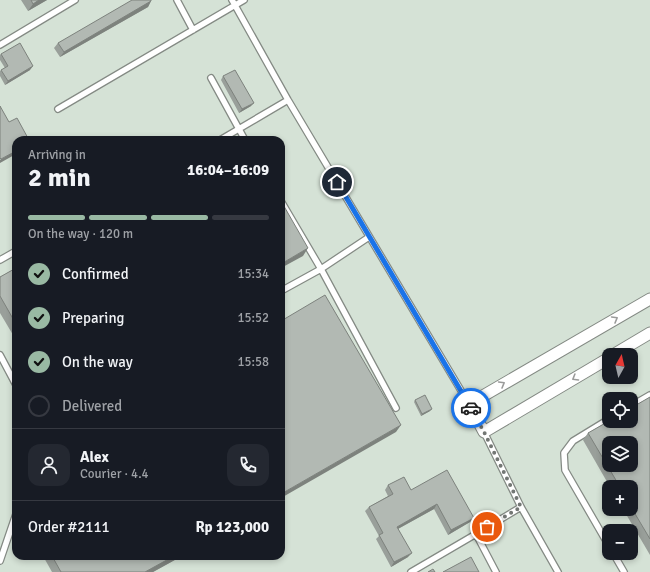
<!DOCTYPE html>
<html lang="en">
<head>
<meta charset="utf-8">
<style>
	:root { --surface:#171b24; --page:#242831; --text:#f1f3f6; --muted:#9ea1a6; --line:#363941; --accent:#99b9a3 }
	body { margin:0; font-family:Signika,sans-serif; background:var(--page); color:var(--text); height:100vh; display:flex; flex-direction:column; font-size:15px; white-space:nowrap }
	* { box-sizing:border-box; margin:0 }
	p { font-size:13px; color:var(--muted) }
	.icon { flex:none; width:22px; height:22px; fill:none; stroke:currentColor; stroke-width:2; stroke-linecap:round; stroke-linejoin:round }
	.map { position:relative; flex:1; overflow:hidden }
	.details { position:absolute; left:12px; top:136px; width:273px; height:424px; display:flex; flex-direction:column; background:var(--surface); border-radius:12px; box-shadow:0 2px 6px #0003 }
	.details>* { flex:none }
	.needle { width:26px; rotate:8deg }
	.tools { position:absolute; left:602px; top:348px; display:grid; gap:8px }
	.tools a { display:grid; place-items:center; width:36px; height:36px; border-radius:8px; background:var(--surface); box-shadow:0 2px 6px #0003; font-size:20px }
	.pin { position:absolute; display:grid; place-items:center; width:34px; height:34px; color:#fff; margin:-17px; border:2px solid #fff; border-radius:50%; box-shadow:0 1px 4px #0007 }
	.courier { position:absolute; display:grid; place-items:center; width:40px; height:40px; margin:-20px; border:3px solid #1a73e8; border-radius:50%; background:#fff; color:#222; box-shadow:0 1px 5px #0007 }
	.overview em { font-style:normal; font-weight:800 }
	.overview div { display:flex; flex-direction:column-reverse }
	.overview { display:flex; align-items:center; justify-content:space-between; height:68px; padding:0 16px }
	h1 { font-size:26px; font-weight:800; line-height:30px }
	.bar { display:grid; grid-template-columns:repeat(4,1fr); gap:6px 4px; align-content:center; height:48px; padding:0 16px }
	.bar i { height:5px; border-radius:3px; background:var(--line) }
	.bar .active { background:var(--accent) }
	.bar p { grid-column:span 4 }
	.line { display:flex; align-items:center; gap:10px; padding:0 16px; border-top:1px solid var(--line) }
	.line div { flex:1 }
	.round { display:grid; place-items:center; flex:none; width:42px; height:42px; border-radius:12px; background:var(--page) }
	ol { padding:0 16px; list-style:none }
	li { display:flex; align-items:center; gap:12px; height:44px }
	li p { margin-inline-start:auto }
	li .icon { padding:4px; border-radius:50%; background:var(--accent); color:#111; stroke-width:4 }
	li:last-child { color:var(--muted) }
	li i { width:22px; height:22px; border:2px solid var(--line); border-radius:50% }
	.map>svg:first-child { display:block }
</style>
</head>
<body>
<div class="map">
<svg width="650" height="572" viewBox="0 0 650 572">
	<rect width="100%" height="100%" fill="#e7efe8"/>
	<path fill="#d5e2d6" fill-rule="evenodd" d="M0,0h650v572h-650zM16,140h265v416h-265zM609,355h22v22h-22zM609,399h22v22h-22zM609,443h22v22h-22zM609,487h22v22h-22zM609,531h22v22h-22z"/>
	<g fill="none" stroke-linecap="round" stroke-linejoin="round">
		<defs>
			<path id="lane" d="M177,0l16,30
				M232,0l56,100 181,304
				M0,45l75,-45
				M211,78l34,62
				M58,109l186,-109
				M220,140l68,-40
				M281,201l40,68 75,139
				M0,260l16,-9
				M281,291l40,-22 48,-32
				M0,355l16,30
				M631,406l19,-11
				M609,419l-36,22 -9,12 1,17 44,76
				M484,432l37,75 37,65
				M476,534l20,38
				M613,553l11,19
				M0,561l16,-47
				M411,572l65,-38 45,-27"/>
			<path id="street" d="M613,355l37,-22
				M609,358l-125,74 -15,-28 181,-105"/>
		</defs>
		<use href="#lane" stroke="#848a84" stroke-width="8"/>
		<use href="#street" stroke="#848a84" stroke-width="13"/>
		<use href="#lane" stroke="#fff" stroke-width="5.5"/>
		<use href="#street" stroke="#fff" stroke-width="11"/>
	</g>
	<path fill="#999f9a" d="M21,0h26l-19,11z
		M151,1l-3,6 -88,50 -6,-9 4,-5z
		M1,54l29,16 -25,15 -5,-9v-5l5,-3 -5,-8v-5z
		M223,76l28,30 -12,7 -18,-33z
		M16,268v72l-16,-27v-36z
		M650,397v158l-27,-46h8v-22h-21l-27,-47 5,-7z
		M415,400l15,11 -9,5 -7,-14z
		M388,485l23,5 59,32 -22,13 -14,-26 -36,20 10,28 -17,10 -15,-28 3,-3 -14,-25 4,-4 19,-11 -3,-6z
		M43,556h139l-29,16h-101z"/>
	<path fill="#7d827d" d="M39,0h8l-19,11 5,-7z
		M151,1l-3,6 -88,50 4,-5z
		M33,66l-3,4 -25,15 3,-4z
		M254,103l-3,3 -12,7 3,-4z
		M16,151v3l-16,9v-3l1,-1z
		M308,248l-5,8 -22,12v-4z
		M432,409l-2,2 -9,5 1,-2z
		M401,425l-5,7 -115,66v-4z
		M437,504l-3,5 -40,22 3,-4z
		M474,518l-4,4 -22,13 3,-5z
		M412,553l-4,4 -17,10 3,-5z
		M174,556h8l-29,16h-8z"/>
	<path fill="#b2b9b3" stroke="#7d827d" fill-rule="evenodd" d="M31,0h8l-6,4z
		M132,0h19v1l-87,51 -6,-9z
		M20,43l13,23 -25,15 -7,-11 7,-4 -7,-12z
		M235,70l19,33 -12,6 -19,-33z
		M0,106l9,16 8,-4 12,22h-13v11l-15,8 -1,-1z
		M281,201l27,47 -27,16z
		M16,268v56l-16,-28v-19z
		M325,295l76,130 -120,69v-173z
		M425,395l7,14 -10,5 -7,-14z
		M650,397v142l-19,-32v-20h-11l-32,-54 21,-12h22v-13zM609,443h22v22h-22z
		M447,470l27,48 -23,12 -14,-26 -40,23 15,26 -18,9 -15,-27 4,-2 -14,-26 24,-13 -5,-9 16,-8 7,13z
		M52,556h122l-29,16h-84z
		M471,557l8,15h-36z
		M433,569l2,3h-7z"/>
	<defs><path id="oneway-chevron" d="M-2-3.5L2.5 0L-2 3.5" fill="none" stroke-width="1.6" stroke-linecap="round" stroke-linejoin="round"/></defs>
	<g stroke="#9a9b9a">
		<use href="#oneway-chevron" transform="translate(615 319) rotate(-30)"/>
		<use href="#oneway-chevron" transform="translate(575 378) rotate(149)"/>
		<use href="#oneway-chevron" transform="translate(502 384) rotate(-30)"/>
	</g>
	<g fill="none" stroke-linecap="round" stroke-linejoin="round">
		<path stroke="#737774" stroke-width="4" stroke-dasharray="0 7.2" d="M471,408l13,24 37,75 -34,20"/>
		<path stroke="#1a73e8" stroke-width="5" d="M337,182l134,226"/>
	</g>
</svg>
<div class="tools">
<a><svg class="needle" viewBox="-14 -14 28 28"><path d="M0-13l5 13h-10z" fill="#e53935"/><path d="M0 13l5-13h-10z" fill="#9ea1a6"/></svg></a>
<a><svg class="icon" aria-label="locate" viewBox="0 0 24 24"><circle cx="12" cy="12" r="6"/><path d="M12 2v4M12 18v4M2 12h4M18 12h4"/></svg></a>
<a><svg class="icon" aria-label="layers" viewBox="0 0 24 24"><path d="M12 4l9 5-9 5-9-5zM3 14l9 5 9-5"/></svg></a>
<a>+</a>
<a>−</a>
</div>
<div class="pin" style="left:487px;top:527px;background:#ea580c"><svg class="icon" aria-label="bag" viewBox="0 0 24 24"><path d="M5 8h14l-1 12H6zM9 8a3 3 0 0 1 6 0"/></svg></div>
<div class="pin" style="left:337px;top:182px;background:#1f2937"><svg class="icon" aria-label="home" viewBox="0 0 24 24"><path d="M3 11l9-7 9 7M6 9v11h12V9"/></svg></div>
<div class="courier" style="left:471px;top:408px"><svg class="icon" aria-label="car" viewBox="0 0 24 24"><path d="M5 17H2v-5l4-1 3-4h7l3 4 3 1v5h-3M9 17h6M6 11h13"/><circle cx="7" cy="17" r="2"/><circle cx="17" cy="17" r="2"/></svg></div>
<section class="details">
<div class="overview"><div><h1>2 min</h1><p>Arriving in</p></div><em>16:04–16:09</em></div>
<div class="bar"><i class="active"></i><i class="active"></i><i class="active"></i><i></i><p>On the way · 120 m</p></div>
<ol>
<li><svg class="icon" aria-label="check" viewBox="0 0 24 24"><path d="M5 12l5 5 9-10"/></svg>Confirmed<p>15:34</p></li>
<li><svg class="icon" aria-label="check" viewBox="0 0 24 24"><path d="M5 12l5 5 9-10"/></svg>Preparing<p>15:52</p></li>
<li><svg class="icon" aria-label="check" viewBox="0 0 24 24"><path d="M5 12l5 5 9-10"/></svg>On the way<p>15:58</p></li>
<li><i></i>Delivered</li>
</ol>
<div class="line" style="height:72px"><a class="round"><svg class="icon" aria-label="person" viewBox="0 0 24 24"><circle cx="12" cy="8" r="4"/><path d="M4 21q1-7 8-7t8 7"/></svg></a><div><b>Alex</b><p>Courier · 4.4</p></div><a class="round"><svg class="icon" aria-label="phone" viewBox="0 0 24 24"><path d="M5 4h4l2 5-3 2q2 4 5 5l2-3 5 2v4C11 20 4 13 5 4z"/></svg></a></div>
<div class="line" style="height:52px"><div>Order #2111</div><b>Rp 123,000</b></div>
</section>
</div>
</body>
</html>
